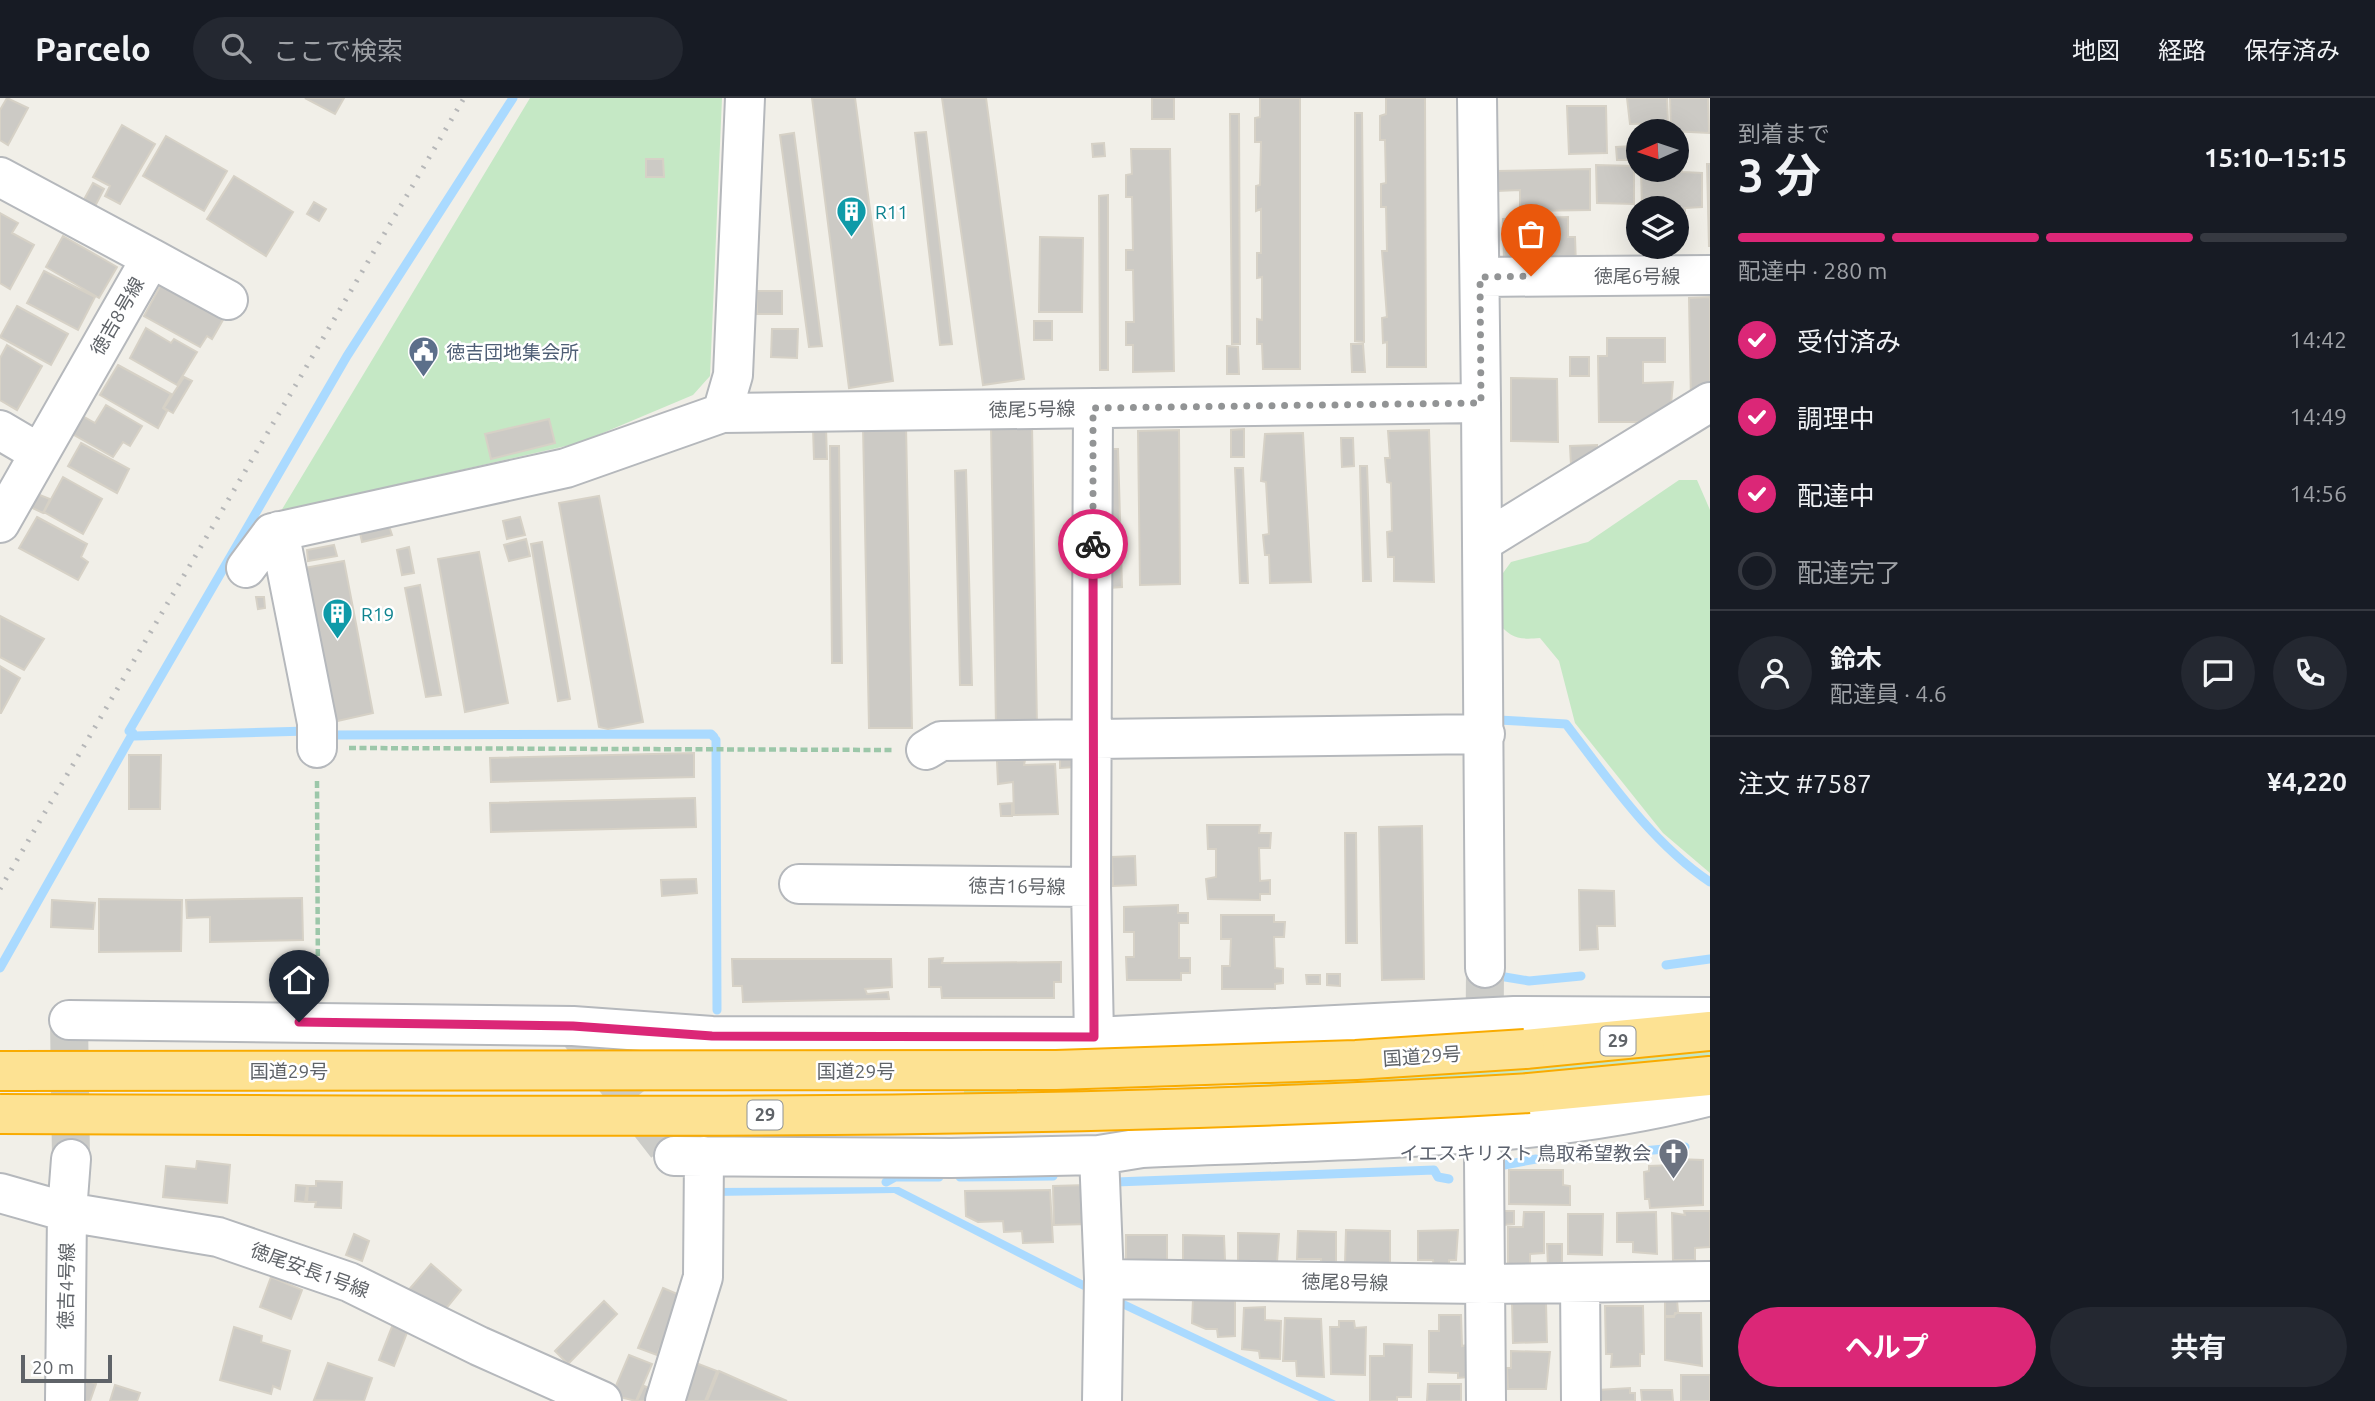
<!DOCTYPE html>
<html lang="ja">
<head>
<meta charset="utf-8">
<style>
	:root { --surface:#171b24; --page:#242831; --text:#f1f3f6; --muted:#9ea1a6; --line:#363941; --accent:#db2777 }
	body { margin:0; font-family:Ubuntu,"Noto Sans JP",sans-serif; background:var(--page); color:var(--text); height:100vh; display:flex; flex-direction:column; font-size:26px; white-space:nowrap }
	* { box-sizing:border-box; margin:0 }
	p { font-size:23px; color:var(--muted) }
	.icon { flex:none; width:38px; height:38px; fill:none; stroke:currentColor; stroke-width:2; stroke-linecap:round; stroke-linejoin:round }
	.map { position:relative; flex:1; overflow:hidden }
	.details { display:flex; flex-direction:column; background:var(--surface); width:665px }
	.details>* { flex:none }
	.needle { width:46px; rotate:267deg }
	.buttons { position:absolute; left:1626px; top:21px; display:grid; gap:14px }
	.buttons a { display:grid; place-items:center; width:63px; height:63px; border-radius:50%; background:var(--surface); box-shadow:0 7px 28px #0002; font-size:35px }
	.scale { position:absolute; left:21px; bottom:18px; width:91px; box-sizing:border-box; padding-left:7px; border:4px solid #5f6368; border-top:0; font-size:19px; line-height:24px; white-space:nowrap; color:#5f6368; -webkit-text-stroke:5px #fff; paint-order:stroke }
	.pin { position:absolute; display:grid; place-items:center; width:60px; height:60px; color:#fff; margin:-72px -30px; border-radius:50% 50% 50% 0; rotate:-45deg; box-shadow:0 0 7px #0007 }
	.pin .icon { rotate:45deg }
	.courier { position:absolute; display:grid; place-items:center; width:70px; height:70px; margin:-35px; border:5px solid #db2777; border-radius:50%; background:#fff; color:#222; box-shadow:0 2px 9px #0007 }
	.summary em { font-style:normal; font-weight:700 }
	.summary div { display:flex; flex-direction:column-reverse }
	.summary { display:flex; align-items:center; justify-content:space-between; height:119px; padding:0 28px }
	h1 { font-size:46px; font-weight:700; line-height:52px }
	.bar { display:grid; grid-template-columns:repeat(4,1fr); gap:10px 7px; align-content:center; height:84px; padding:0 28px }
	.bar i { height:9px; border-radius:5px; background:var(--line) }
	.bar .selected { background:var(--accent) }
	.bar p { grid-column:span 4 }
	.line { display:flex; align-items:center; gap:18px; padding:0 28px; border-top:2px solid var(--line) }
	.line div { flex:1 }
	.round { display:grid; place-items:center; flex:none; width:74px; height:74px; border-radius:37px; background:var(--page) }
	ol { padding:0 28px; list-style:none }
	li { display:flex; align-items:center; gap:21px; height:77px }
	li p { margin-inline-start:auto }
	li .icon { padding:7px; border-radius:50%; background:var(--accent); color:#fff; stroke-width:4 }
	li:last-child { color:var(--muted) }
	li i { width:38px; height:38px; border:4px solid var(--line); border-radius:50% }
	.cta { display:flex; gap:14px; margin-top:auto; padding:14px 28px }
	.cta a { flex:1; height:80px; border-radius:42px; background:var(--accent); color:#fff; font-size:28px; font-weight:700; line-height:80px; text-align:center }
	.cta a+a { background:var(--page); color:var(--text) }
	header { display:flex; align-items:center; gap:42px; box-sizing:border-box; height:98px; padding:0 35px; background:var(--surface); border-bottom:2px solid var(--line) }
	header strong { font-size:33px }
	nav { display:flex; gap:38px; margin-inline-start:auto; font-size:24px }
	.search { width:490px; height:63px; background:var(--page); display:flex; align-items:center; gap:18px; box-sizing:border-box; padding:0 24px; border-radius:38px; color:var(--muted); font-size:26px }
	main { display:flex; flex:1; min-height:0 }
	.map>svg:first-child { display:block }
</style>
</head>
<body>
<header>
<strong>Parcelo</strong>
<div class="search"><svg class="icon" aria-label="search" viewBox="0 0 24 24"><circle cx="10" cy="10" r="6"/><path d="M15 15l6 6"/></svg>ここで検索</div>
<nav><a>地図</a><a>経路</a><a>保存済み</a></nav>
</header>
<main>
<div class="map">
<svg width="1710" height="1303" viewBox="0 0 1710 1303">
	<rect width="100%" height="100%" fill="#f1efe8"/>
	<path fill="#c5e8c5" d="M530,0h192l-12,278 -17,19 -114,48 -298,68z
		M1679,382h18l13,30v363l-47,-40 -88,-110 -16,-62 -19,-23c-22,2 -29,0 -44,-17l7,-48 8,-11 77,-20z
		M1710,949v10l-28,3 -323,27 -395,10v-7c249,4 499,-16 746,-43z"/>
	<path fill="#aadaff" d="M899,1089l183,93 254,121h-17l-242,-114 -183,-94 -182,3 -1,-8z"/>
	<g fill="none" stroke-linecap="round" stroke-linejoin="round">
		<path stroke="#aadaff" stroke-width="9" d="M1499,622l67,4c42,55 86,119 144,158
			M329,637l382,-1 3,3
			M135,638l173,-5
			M716,642l1,270
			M1666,867l44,-6
			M0,870l133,-235 -4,-2 218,-375 166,-258
			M1499,871v7l30,5 52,-5
			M1643,1053l42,-4
			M1572,1060l42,-3
			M1499,1068l37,-7
			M960,1079l93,-1
			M886,1084l9,-5h44
			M1116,1084l318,-12 4,7 11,2"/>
	</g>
	<path fill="#cccac5" stroke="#d6d1c6" stroke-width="2" d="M7,0l21,10 -20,37 -8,-5v-30z
		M305,0h39l-9,16z
		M812,0h43l38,283 -44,7z
		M942,0h44l38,281 -41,6z
		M1152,0h22v21h-22z
		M1260,0h40v271h-37l-1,-25h-5v-25l5,1v-43l-5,1v-25h4v-44l-5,2v-25l4,-1 1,-43h-6v-24l5,-1z
		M1386,0h39l1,269h-39v-25l-4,1 -1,-25 5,-1 -5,-66h5l-1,-44h-5v-23l5,-1 -1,-43h-5v-24l6,-2z
		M1627,0h40l1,25 -38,1z
		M1670,0h38l1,35 -38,-2z
		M1567,8h39l1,47 -38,1z
		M1355,15h7l2,229 -9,-1z
		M1230,16h9l1,230h-8z
		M122,27l33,19 -35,60 -15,-8 5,-10 -17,-9z
		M926,34l26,212 -12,1 -25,-212z
		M794,35l28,213 -13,1 -29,-212z
		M166,38l61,35 -23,40 -61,-35z
		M1104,45l1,13 -12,1 -1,-13z
		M1633,48v14h-16l-1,-13z
		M1131,51h39l4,222 -41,1v-27h-7v-23h8l-1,-52h-7v-20h7l-1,-53h-6v-22l6,-1z
		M646,61h17l1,18h-18z
		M1707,66h3l-1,83z
		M1596,67l38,1v38l-37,-1z
		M1676,67h5l1,7 20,1v34l-17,1v12h-9v-12h-34l-1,-38h35z
		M1590,71v41l-70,1v-21l-23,1v-20z
		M234,78l59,36 -27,44 -59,-37z
		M93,85l11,6 -12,23 -11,-7z
		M1108,97v175h-8l-1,-174z
		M314,104l12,7 -7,12 -12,-7z
		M0,115l18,10 -6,10 22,12 -24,44 -10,-6z
		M1568,119v20h7l1,28 -72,-5 -1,-41z
		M63,138l54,31 -18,31 -53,-31z
		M1040,139l43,1 -1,74h-43z
		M44,173l51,26 -17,33 -51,-27z
		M164,181l63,34 -15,26 -5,-3 -7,11 -56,-31z
		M757,193h25v23h-25z
		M1710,199v93l-19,11 -2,-103z
		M17,208l51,28 -17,31 -51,-28z
		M1034,223h18v19h-18z
		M146,230l25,15 3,-4 23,13 -20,33 -47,-27z
		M772,231h26l-1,29 -26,-1z
		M1607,240h58v24h-22v21l30,-1 -3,34 -17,6h-54l-1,-66h9z
		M1351,246h12l2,28h-13z
		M7,247l35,21 -25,44 -17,-10v-42z
		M1227,248l11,1 1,27h-12z
		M1570,259h19v19h-19z
		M118,267l53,29 -8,14 4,3 -9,17 -58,-33z
		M184,279l8,4 -19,32 -9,-5z
		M1511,280l46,1 1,63 -47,-1z
		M106,307l36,21 -12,20 -7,-4 -10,15 -44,-25 10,-18 16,9z
		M549,321l6,24 -64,16 -6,-25z
		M1032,327l5,302h-41l-5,-301z
		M863,328h43l6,302h-43z
		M813,330h13l1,31h-13z
		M1244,331v28h-13v-27z
		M1179,332l1,154 -40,1 -2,-154z
		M1429,332l5,152 -40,-1v-24h-6l-1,-25 5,-1 -1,-48 -4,-1 -2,-24h5l-2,-27z
		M1303,335l8,149 -41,1 -1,-28h-4l-2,-20 6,-1 -3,-52 -5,-1 4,-47z
		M1341,340h12l1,28 -12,1z
		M81,345l48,26 -12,24 -49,-27z
		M1597,347v19l-26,1 -1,-19z
		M830,348h9l3,217h-10z
		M1105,351h13l4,138 -13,1z
		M1360,368h7l4,115h-8z
		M1235,370h8l5,115h-8z
		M966,372l6,215h-12l-5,-214z
		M63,379l39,22 -19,35 -39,-22z
		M32,394l18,7 -7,14 -17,-8z
		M599,398l44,226 -35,7 -9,-2 -40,-224z
		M37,419l50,27 -6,13 7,5 -10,18 -59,-32z
		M520,419l5,18 -18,4 -4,-18z
		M389,428l3,9 -30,7 -2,-9z
		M526,441l4,17 -21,5 -5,-16z
		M542,444l28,157 -12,2 -27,-157z
		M334,447l3,11 -29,5 -1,-11z
		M409,449l5,26 -12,2 -5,-25z
		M479,454l29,151 -43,9 -27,-153z
		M344,463l29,152 -40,9 -29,-154z
		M420,487l21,110 -15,2 -21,-109z
		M256,499h8l1,11 -7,1z
		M0,518l44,23 -20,31 -24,-13z
		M0,568l20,12 -19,35h-1z
		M694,655v24l-203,5 -1,-24z
		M129,657h32l-1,54h-31z
		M1075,658v11l-15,1v-11z
		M1025,662l-1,5 31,-1 3,50 -44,1 -1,-33 -15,2 -1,-23z
		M695,700l1,29 -205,5 -1,-29z
		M1012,705v13h-11l-1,-12z
		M1207,727h53l-1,8h12l-1,15h-11l1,33 10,-1v14h-10v6l-52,-1 -2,-20 10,-2v-28h-8z
		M1422,728l2,153 -42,1 -3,-153z
		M1345,735h11l1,110h-11z
		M1135,758l1,29 -23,1 -1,-29z
		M696,781l1,14 -35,3 -1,-16z
		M1579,792l35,1 1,35h-18l1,23 -18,1z
		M302,800l1,42 -93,2v-25l-23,1 -1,-18z
		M99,801l83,1 -1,51 -82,1z
		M52,802l43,3 -2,26 -42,-2z
		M1178,807v8h10v10h-9v35h11v15h-9v7h-54l-1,-23h8v-25h-10v-25z
		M1221,817h53v7h11l-1,15h-10l1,31 8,1v14l-8,1v5h-53v-23h8l1,-27h-10z
		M943,860l-1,5 119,-1v20h-7v16h-112l-1,-11h-12v-28z
		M732,861h159l1,28 -27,2 2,5 21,-2 1,7 -146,3 -1,-16h-9z
		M1327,876h13v12l-13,-1z
		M1306,877h14v9h-13z
		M1676,1061l27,1v45l-53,3 -1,-9h-4l-1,-27 5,-1v-5l26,-1z
		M197,1063l33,4 -3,38 -64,-6 3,-31 30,3z
		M1509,1072h54v15l7,1v19l-61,-1z
		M316,1083l26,1 -1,26 -26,-1 1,-5h-9l1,-16h8z
		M296,1087l11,1 -2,16 -10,-1z
		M1087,1087l1,39 -34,1 -1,-39z
		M1050,1092l3,52 -30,1 -1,-12 -18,1 -1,-11 -25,1 -12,-6 -1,-25z
		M1503,1113h11v13l-11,1z
		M1684,1113h26v36l-15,1v12h-22l-1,-47 13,2z
		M1524,1114h20v41l-14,1v11h-22v-38h15z
		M1656,1114l1,42 -24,-2v-10h-16v-29z
		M1568,1116h35l-1,41 -34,-1z
		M1346,1132l44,1v40l-45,-7z
		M1458,1132l-2,30h-7v7h-15l-1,-7h-15v-29z
		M1298,1133l38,1v31h-15v-4h-24z
		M1238,1135l41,1 -2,28 -39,-1z
		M354,1136l15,7 -7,20 -16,-6z
		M1126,1137h41v28h-41z
		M1183,1137l41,1 1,24h-42z
		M1547,1146h15v23h-14z
		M431,1166l30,26 -17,21 -13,-11 -6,7 -18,-15z
		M271,1179l31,13 -11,29 -31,-12z
		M663,1190l19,8 -25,59 -19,-7z
		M1193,1201l42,1v36l-17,1 -1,-8h-11l-14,-6z
		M1665,1202h12l1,12 -5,4h-8z
		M604,1203l13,13 -49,50 -13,-13z
		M1512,1205h34l1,39 -34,1z
		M1605,1208h38l1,48h-4v12l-29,1 1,-13h-6z
		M1265,1209v13l16,1 -1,38 -20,-1 -1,-7 -17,-2 2,-41z
		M1675,1215h26l1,53 -37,-6v-43h9z
		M1439,1217h22l1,31 5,-1 1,32 -10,1v-5l-29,-1v-41h10z
		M1285,1220l36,1 3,58 -27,-1 -1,-15h-13z
		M395,1221l15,6 -16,41 -15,-6z
		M1339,1223h15l1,7 11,-1 -1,48 -34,-1 -1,-47h9z
		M234,1229l28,9 -1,6 29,9 -10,38 -7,-3 -2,8 -51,-14z
		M1384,1246l28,1 -1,52h-14v4h-27v-45h14z
		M1511,1253l39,1 -4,37h-38l-1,-21h4z
		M629,1257l23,9 -16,37 -24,-6z
		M688,1262l29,11 -12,30h-31z
		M328,1265l44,15 -8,23 -50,-1z
		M719,1273l68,30h-80z
		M1681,1277h29v26h-29z
		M87,1282l9,4 -6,17h-9z
		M1428,1286h33v17h-34z
		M115,1287l25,8 -3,8h-27z
		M644,1288l17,7 -3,8h-21z
		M1630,1290v5h5v8h-37v-11z
		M1641,1292h31l1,11h-31z"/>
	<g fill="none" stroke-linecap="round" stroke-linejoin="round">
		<path stroke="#ccccc8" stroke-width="38" stroke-dasharray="38 19" stroke-linecap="butt" d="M69,922l2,139
			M573,928l101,130
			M1484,1029l1,-159"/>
		<defs>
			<path id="minor" d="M745,0l-12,277 -11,38 759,-10 -4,-305
				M0,79l151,81 -151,265
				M151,160l77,42
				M1481,179l229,-2
				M1481,305l4,565
				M0,332l39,23
				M279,433l38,192v25
				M1484,443l226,-139
				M246,470l26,-35 294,-65 156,-55
				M926,652l15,-9 544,-7
				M799,786l292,3 2,-479
				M1091,789l3,150
				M69,922l504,6 139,10 382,1 420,-21 196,1
				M1099,1057l5,124 380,5 226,-3
				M674,1058l277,2 148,-3 43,-7c185,-9 389,-5 568,-52
				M1484,1063l2,240
				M0,1095l67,19 151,25 131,45 130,64 123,55
				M1580,1185l1,118
				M65,1303l2,-189 4,-53
				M665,1303l38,-124 1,-121
				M1102,1303l2,-122"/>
			<path id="highway" d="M1525,951l185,-18
				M1529,995l181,-17"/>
		</defs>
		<use href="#minor" stroke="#b5b8bc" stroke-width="42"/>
		<use href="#highway" stroke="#f9ab00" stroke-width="42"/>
		<path stroke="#9cc7a9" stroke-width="4.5" stroke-dasharray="7 3.5" stroke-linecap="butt" d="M349,650l545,2
			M317,683l1,208"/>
		<use href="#minor" stroke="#fff" stroke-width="38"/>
		<use href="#highway" stroke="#fde293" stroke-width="38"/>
		<path stroke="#b6b7b8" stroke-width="5" stroke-dasharray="2 9" stroke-linecap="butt" d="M0,791l464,-791"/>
		<defs>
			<path id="highway-bridge" d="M0,973l1056,-1 300,-10 169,-11
				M0,1016c510,1 1020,10 1529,-21"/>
		</defs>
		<use href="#highway-bridge" stroke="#f9ab00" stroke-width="42" stroke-linecap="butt"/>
		<use href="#highway-bridge" stroke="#fde293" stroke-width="38"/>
	</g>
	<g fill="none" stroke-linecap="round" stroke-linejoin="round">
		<path stroke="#929495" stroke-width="7" stroke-dasharray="0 12.6" d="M1093,446v-136l388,-5 -1,-126 51,-1"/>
		<path stroke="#db2777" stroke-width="9" d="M299,924l274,4 139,10 382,1 -1,-493"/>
	</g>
	<defs>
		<symbol id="building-pin" viewBox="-11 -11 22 30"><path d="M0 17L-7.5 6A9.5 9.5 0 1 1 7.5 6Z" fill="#0f9aa8" stroke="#fff"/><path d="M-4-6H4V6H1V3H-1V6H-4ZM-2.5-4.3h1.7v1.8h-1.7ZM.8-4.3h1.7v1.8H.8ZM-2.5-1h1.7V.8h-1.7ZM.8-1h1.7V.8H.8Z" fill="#fff"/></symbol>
		<symbol id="civic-pin" viewBox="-11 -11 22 30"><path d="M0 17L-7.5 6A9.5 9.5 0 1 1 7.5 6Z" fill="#5c6f8a" stroke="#fff"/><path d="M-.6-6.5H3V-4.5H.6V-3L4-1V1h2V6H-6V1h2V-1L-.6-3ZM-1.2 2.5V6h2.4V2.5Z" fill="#fff"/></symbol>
		<symbol id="church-pin" viewBox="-11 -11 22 30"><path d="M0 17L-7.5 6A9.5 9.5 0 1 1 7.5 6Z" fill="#6b7280" stroke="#fff"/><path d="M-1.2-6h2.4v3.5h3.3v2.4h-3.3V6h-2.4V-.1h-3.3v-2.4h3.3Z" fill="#fff"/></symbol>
	</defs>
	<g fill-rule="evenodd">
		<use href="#building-pin" x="834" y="96" width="35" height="47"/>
		<use href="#civic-pin" x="406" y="236" width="35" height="47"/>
		<use href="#building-pin" x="320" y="498" width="35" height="47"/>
		<use href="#church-pin" x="1656" y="1038" width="35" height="47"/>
	</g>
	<g text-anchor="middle" stroke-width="5" stroke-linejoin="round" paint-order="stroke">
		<g fill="#fff" stroke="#8f9295" stroke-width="2">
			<rect x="1600.5" y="928.5" width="35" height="29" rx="5"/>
			<rect x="747.5" y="1002.5" width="35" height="29" rx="5"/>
		</g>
		<g font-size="18" font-weight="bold" fill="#5f6368">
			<text x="1618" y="949">29</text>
			<text x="765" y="1023">29</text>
		</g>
		<g font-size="19" fill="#0d838f" stroke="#fff" text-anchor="start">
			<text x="875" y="121">R11</text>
			<text x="361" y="523">R19</text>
		</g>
		<g font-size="19" fill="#5f6368" stroke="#fff">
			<text x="1637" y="185">徳尾6号線</text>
			<text transform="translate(117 218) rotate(-60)" y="7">徳吉8号線</text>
			<text transform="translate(1032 311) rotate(-1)" y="7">徳尾5号線</text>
			<text transform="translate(1017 788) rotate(1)" y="7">徳吉16号線</text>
			<text transform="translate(1422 958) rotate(-4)" y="7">国道29号</text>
			<text x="289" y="980">国道29号</text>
			<text x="856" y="980">国道29号</text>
			<text transform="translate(310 1172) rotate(20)" y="7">徳尾安長1号線</text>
			<text transform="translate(1345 1184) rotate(1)" y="7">徳尾8号線</text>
			<text transform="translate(66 1188) rotate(-89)" y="7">徳吉4号線</text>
		</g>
		<g font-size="19" fill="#4e5e75" stroke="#fff" text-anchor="start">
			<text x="446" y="261">徳吉団地集会所</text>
		</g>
		<g font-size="19" fill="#5b616d" stroke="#fff" text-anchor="end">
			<text x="1651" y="1062">イエスキリスト 鳥取希望教会</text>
		</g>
	</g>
</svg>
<div class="buttons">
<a><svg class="needle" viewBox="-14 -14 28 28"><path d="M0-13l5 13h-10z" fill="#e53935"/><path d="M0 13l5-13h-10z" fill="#9ea1a6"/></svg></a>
<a><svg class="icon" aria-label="layers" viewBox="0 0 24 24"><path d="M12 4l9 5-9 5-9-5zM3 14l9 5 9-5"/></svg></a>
</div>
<div class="scale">20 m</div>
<div class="pin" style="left:1531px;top:178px;background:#ea580c"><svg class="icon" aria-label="bag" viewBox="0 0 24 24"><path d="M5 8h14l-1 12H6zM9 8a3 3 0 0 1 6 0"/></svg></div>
<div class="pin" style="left:299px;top:924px;background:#1f2937"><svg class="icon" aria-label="home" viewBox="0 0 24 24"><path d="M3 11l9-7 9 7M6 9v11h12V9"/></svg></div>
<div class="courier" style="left:1093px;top:446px"><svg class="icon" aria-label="bike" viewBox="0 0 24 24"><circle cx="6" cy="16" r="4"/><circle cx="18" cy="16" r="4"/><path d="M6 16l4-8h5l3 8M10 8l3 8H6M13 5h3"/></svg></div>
</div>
<section class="details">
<div class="summary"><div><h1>3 分</h1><p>到着まで</p></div><em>15:10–15:15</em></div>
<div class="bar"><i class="selected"></i><i class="selected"></i><i class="selected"></i><i></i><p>配達中 · 280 m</p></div>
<ol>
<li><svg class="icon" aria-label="check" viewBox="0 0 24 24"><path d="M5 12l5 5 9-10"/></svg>受付済み<p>14:42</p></li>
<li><svg class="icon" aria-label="check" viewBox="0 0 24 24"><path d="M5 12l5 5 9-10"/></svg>調理中<p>14:49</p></li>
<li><svg class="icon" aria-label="check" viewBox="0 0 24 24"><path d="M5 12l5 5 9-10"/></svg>配達中<p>14:56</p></li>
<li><i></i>配達完了</li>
</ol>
<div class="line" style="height:126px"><a class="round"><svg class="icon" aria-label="person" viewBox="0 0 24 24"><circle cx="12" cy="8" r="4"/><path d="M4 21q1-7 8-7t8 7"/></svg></a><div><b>鈴木</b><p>配達員 · 4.6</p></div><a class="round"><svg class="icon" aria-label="chat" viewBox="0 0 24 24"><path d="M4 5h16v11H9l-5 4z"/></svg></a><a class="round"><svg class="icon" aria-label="phone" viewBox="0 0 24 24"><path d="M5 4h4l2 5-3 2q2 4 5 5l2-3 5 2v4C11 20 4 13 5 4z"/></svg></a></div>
<div class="line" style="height:91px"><div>注文 #7587</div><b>¥4,220</b></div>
<div class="cta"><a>ヘルプ</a><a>共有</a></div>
</section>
</main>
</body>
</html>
